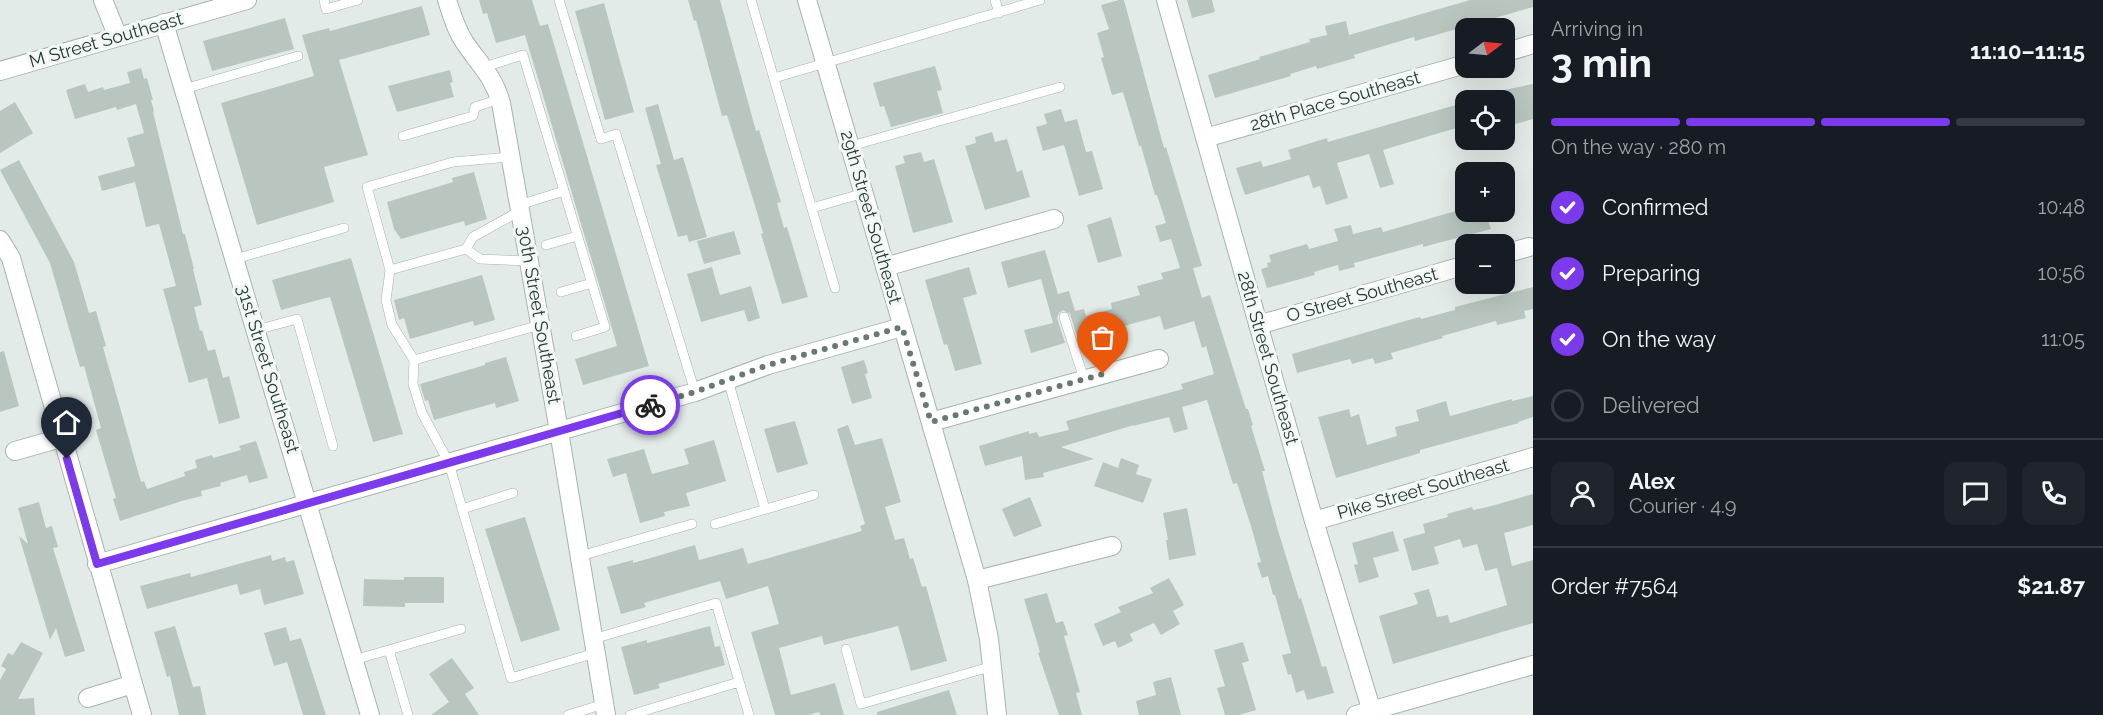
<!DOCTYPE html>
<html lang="en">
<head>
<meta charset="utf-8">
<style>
	:root { --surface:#171b24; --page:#20242c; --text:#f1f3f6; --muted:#9ea1a6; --line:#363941; --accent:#7c3aed }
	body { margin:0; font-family:Raleway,sans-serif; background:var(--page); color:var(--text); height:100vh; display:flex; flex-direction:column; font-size:22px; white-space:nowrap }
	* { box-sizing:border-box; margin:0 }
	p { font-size:20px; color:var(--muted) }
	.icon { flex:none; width:33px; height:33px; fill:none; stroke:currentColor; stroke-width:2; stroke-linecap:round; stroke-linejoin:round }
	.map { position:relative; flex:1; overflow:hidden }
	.details { display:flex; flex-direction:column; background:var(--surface); width:570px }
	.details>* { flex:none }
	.needle { width:39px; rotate:74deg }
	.controls { position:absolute; left:1455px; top:18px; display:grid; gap:12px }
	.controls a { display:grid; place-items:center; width:60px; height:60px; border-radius:12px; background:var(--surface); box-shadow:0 6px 24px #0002; font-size:30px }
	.pin { position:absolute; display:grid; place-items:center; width:51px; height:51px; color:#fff; margin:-62px -26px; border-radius:50% 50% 50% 0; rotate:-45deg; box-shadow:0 0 6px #0007 }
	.pin .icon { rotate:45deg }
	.courier { position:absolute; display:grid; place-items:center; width:60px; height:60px; margin:-30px; border:4px solid #7c3aed; border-radius:50%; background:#fff; color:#222; box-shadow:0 2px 8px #0007 }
	.head em { font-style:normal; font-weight:700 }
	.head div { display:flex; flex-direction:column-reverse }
	.head { display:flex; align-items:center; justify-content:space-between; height:102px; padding:0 18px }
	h1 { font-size:39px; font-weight:700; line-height:45px }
	.bar { display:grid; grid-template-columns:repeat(4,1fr); gap:9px 6px; align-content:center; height:72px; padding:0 18px }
	.bar i { height:8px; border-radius:4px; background:var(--line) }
	.bar .selected { background:var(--accent) }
	.bar p { grid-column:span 4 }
	.line { display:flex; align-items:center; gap:15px; padding:0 18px; border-top:2px solid var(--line) }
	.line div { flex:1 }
	.round { display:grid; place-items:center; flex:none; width:63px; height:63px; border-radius:12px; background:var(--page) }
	ol { padding:0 18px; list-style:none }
	li { display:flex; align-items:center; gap:18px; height:66px }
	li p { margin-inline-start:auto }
	li .icon { padding:6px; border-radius:50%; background:var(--accent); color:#fff; stroke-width:4 }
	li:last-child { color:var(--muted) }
	li i { width:33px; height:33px; border:3px solid var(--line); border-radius:50% }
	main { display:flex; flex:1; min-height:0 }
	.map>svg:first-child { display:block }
</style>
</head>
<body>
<main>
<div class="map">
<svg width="1533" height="715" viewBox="0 0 1533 715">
	<rect width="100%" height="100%" fill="#e3ebe8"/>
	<path fill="#b9c6c0" d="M479,0h53l8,26 8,-2 101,342 -66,19 -8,-26 42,-13 -6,-21 -86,-290 -29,8 -9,-30 -4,1z
		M688,0h32l36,131 3,-1 22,72 -4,1 7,25 3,-1 21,70 -26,7 -21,-70 2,-1 -7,-24 -29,-94 -5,1 -26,-96 -2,1z
		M1119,0h5l40,148 2,-1 36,119 -9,2 9,30 8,-3 36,114h2l5,16 -2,1 14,45h-3l15,56 22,72 2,-1 21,69 4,-1 8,27 -27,7 -3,-10 -8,3 -5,-19 -3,1 -6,-20 9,-2 -16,-58h-2l-5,-19 -6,2 -5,-15 4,-1 -10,-36 -14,-43 -4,1 -26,-84 -25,7 6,22 -14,4 -5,-16 -36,9 1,-1 -73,22 33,12 -51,14 1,4 -19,3 -3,-24 -37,10 -6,-20 50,-15v3l8,-2 2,5 30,-7 -3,-9 117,-32 -2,-5 33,-10 -8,-28 -4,2 -8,-27 -30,9 -4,-14 -82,23 -8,-25 -7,-4 -4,3 -2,5 8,25 -34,10 -7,-23 29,-7 -12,-44 -33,9 -7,-26 44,-12 13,44 11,-3 6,20 9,-2 2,7 26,-7 -1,-6 29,-8 -3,-9 26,-7 -2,-6 19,-5 -9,-29 -11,3 -5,-16 11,-3 -9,-28h-2l-14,-49h-2l-16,-54 -11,3 -11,-37 3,-1 -7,-24 12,-4 -8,-24z
		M1187,0h25l3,12 -23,6z
		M1470,0h63v7l-118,34 -1,-4 -60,18 1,3 -38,11 -1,-3 -26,8 1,2 -76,22 -7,-23 52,-16 -1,-2 51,-15 -1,-3 18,-4 -2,-9 21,-5 3,14z
		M604,3l30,109 -29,8 -30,-109z
		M422,6l8,29 -91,25 29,95 -44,12 10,35 -77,23 -36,-122 93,-27 -12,-41 27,-7 1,3z
		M285,18l9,31 -82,22 -9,-30z
		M935,66l7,24 -5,1 6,22 -52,14 -7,-21 -4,1 -7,-24z
		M141,68l3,11 3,-1 6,22h-2l3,11 -1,1 30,122h2l9,35h-1l9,36 -8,2 6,24 2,-1 6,21 7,-2 8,29 6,-2 11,42 -21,6 -12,-46 -18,5 -26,-94 13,-3 -17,-62 -13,3 -11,-45 -33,9 -4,-15 37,-10 -8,-28 17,-5 -8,-29 -19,6 -1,-3 -41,12 -9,-29 19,-6 3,8 15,-5 1,3 26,-7 -3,-11z
		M450,70l3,12 -3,1 4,14 -57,15 -9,-26z
		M1533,84v35l-29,8v-37z
		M15,102l18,31 -33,20v-42z
		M1466,102v23l-83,25 11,34 -14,4 -11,-34 -32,9 11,35 -22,7 -6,-19 -7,2 -4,-13 -64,20 -9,-27 25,-7 2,6 28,-8 -3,-9 39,-12 1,4z
		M658,104l16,56 9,-3 24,80 -18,5 -2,-7 -9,2 -22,-72 5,-1 -16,-56z
		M1061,109l4,13 12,-3 9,33 6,-1 11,38 -24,7 -15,-51 -21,6 -7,-24 11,-3 -3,-10z
		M992,132l3,10 12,-3 10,33 5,-2 8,27 -45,13 -20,-64 11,-3 -1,-6z
		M921,152l3,10 10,-3 19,63 -40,11 -18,-67 10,-3 -2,-7z
		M19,160l55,102 15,51 7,-2 10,35 -3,1 38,135 3,-1 3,8 38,-13 -1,-4 13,-4 -2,-8 17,-5 1,3 28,-8 -2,-4 17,-5 12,37 -19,5 -2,-8 -27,8 1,3 -20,5 1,5 -17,4 -65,21 -7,-22 3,-1 -20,-68 5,-2 -17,-62 -4,1 -30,-104 -50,-93z
		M474,172l13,47 -22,7 -1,-5 -63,18 -7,-10 -7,-27 66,-20 -1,-4z
		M1466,208v4h19l6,17 -68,18v-3l-69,19 1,4 -16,4 -1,-6 -24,7 1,3 -48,13 -6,-19 7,-2 -1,-4 4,-1 -2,-7 38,-11 2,5 29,-8 -4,-12 17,-4 2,9 28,-7 2,5z
		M1111,217l11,39 -24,7 -11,-38z
		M734,231l7,23 -37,10 -7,-23z
		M351,258l52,176 -30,8 -43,-145 -49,13 -9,-30z
		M712,267l8,28 31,-9 9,32 -12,4 -4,-12 -43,12 -14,-48z
		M969,267l8,27 -14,4 19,66 -27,7 -8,-27 -3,1 -19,-65z
		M482,275l13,45 -21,6 -1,-5 -63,18 -6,-21 -5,2 -5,-20z
		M1533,287v22l-9,2 2,7 -29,7 -1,-4 -54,15 1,2 -52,15 2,6 -18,5 -2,-6 -21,6 -2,-5 -53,14 -5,-19 113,-33 15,-4 1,2 34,-9v-3z
		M4,351l15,55 -19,6v-60z
		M506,357l13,44 -23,7 -1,-5 -61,17 -6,-20 -3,1 -5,-17 65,-19v-2z
		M864,360l4,13 -3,1 7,24 -20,6 -11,-37z
		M1533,396v21l-15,5 1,1 -99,27v3l-84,25 -18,-61 31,-8 2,8 8,-3 8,31 30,-9 -2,-9 24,-6 -3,-11 30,-9 4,15 62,-17v2z
		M795,421l13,43 -31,9 -13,-44z
		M848,425l7,20 27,-7 19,64 -16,5 10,33 9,-2 6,21 3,-1 9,29 4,-1 21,75 -36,10 -13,-45 -74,19 -2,-9 -43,12 12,47 44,-12 9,32h-24l-1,-3 -11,3h-33l-24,-83 28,-8 -11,-38 -42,13 -6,-18 -76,22 2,4 -25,7 -14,-47 26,-7v3l62,-18 4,15 44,-12 5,16 114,-33 -2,-5 5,-2 -28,-95z
		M714,440l12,41 -40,12 4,13 -26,6 1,4 -25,7 -14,-50 -13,4 -6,-18 37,-10 8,25 37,-10 -5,-15z
		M1121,458l18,7 -3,9 16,5 -9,24 -49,-17 9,-24 15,6z
		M1533,494v31l-29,8 8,33 21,-6v63l-140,41 -14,-48 39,-12 -4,-11 15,-4 8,28 11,-2 2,8 57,-18 -10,-37 -12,3 -8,-27 -14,4 -3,-9 -26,8 5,17 -27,7 -9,-32 22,-6 -2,-9 25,-7 -1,-3 25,-7 1,3 15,-3z
		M1030,497l12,29 -28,11 -12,-28z
		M39,502l7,26 6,-2 6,21 -5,1 32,103 -20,6 -9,-29 -6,12 -31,-104 9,8 -10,-36z
		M1187,508l9,47 -27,5 -3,-20h2l-5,-27z
		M525,517l35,113 -39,12 -36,-113z
		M1393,531l6,20 -26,7 6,19 -20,6 -5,-18 4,-1 -6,-21z
		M271,555l1,6 13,-4 1,5 8,-2 10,34 -40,11 -4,-16 -20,6 -3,-11 -90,25 -7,-23 50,-13 1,4z
		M404,577h40v26h-39v4l-42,-1 1,-27 40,1z
		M1169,578l15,27 -11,6 7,13 -19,11 -7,-12 -24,11 3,7 -15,7 -3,-7 -12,5 -9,-22 27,-12 -3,-5 35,-14 -3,-5z
		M1047,593l9,30 7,-2 5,14 -4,1 16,56 -4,1 6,22h-23l-21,-62 2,-1 -16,-53z
		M175,626l18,61 7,-1 6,29h-27l-9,-39 -3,1 -13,-45z
		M710,626l5,21 5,-1 5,19 -67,19 2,4 -26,7 -13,-48 26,-7v3z
		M286,627l4,14 11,-3 25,77h-23l-16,-53 -13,4 -10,-33z
		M21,642l22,11 -25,46 16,-1 1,17h-35v-35l6,-11 -5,-3 7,-13 5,2z
		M1243,642l6,19 -7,2 14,47 -17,5h-14l-8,-27 8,-2 -11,-36z
		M452,658l22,30 -9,6 14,21h-48l18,-13 -20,-28z
		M1171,677l10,38h-42l-3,-14 20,-6 -3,-13z
		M949,690l8,25h-80v-3z"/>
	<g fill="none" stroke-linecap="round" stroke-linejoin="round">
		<defs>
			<path id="service" d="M324,0l2,9 32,-9
				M559,0l42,139 15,-5 79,258
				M751,0l84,288
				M995,0l4,13
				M484,67l39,-12 82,272 -29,9
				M774,78l266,-78
				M184,89l114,-33
				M403,136l70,-20 2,-9 25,-8
				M851,146l209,-59
				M511,157l-58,5 -86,25 23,83 -4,30 6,25 22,35 -1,24 9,29 27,50 62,215 84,-25
				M519,205l45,-14
				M812,208l52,-15
				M520,211l-47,26 -7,12 14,10 49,2
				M546,245l31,-9
				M235,259l109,-31
				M390,270l76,-21
				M561,292l31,-9
				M1064,317l20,62
				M256,330l41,-11 36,127
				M414,360l126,-35
				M728,380l37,129
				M462,509l51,-16
				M715,524l99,-29
				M580,556l112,-32
				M593,639l123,-36 33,112
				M846,649l15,55 132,-38
				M389,650l19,65
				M354,660l107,-31
				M568,715l36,-11
				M630,715l109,-33"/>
			<path id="minor" d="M103,0l15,37
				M447,0c5,15 9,30 18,43 15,22 29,34 36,60l58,328 47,284
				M1166,0l148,521 59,194
				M164,23l206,692
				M1504,53l29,-9
				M1205,138l261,-74
				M0,240l11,18 131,457
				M1504,254l25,-7
				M885,267l169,-48
				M1258,325l208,-60
				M931,422l228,-63
				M15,451l46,-13
				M1314,521l219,-64
				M97,564l598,-172 73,-27 134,-38
				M977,580l135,-34
				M88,698l45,-14"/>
			<path id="tertiary" d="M807,0l170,580 12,59 8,76
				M0,71l247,-71
				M1356,715l177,-50"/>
		</defs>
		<use href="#service" stroke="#a6b3af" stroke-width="10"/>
		<use href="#minor" stroke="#a6b3af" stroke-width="20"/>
		<use href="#tertiary" stroke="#a6b3af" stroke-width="20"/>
		<use href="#service" stroke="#fff" stroke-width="9"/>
		<use href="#minor" stroke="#fff" stroke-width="18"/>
		<use href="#tertiary" stroke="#fff" stroke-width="18"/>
	</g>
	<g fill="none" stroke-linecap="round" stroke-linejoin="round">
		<path stroke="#687974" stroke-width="6" stroke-dasharray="0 10.8" d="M650,405l45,-13 73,-27 134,-38 29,95 172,-48"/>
		<path stroke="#7c3aed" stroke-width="8" d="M67,459l30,105 553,-159"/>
	</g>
	<g text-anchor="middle" stroke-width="6" stroke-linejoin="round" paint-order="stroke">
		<g font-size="18" fill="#253b35" stroke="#f3f8f6">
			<text transform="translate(106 40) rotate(-16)" y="6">M Street Southeast</text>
			<text transform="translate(1335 101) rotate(-16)" y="6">28th Place Southeast</text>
			<text transform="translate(871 217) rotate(74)" y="6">29th Street Southeast</text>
			<text transform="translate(1362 295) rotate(-16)" y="6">O Street Southeast</text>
			<text transform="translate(539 315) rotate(80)" y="6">30th Street Southeast</text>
			<text transform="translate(1268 358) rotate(74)" y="6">28th Street Southeast</text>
			<text transform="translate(268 369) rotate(73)" y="6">31st Street Southeast</text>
			<text transform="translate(1423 489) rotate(-16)" y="6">Pike Street Southeast</text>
		</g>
	</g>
</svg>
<div class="controls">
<a><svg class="needle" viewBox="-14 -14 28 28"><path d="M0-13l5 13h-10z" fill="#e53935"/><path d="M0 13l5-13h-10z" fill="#9ea1a6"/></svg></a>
<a><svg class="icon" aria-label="locate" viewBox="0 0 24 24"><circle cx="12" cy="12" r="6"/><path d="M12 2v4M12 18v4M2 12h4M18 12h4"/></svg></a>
<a>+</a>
<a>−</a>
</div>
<div class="pin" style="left:1103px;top:374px;background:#ea580c"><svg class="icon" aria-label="bag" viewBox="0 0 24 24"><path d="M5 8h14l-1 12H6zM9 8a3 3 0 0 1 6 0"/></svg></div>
<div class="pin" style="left:67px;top:459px;background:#1f2937"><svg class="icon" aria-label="home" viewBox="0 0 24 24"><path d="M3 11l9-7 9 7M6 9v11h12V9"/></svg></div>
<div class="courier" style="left:650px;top:405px"><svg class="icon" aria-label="bike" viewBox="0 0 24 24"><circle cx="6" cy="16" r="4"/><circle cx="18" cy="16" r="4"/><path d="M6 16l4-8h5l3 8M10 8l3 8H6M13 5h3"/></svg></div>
</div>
<section class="details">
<div class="head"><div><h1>3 min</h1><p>Arriving in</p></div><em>11:10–11:15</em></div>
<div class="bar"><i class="selected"></i><i class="selected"></i><i class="selected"></i><i></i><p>On the way · 280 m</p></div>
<ol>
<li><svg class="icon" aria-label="check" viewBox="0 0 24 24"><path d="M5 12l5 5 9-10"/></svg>Confirmed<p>10:48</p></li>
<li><svg class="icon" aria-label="check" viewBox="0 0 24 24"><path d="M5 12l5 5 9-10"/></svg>Preparing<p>10:56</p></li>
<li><svg class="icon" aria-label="check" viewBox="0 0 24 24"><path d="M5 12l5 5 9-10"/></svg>On the way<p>11:05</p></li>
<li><i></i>Delivered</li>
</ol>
<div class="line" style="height:108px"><a class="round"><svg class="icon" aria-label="person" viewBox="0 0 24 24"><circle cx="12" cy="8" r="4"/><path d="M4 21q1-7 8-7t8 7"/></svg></a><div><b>Alex</b><p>Courier · 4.9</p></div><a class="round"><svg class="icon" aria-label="chat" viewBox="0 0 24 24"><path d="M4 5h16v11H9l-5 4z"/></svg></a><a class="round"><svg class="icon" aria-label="phone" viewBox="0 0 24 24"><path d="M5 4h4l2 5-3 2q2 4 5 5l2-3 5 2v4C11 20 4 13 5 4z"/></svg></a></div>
<div class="line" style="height:78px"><div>Order #7564</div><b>$21.87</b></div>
</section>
</main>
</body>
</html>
